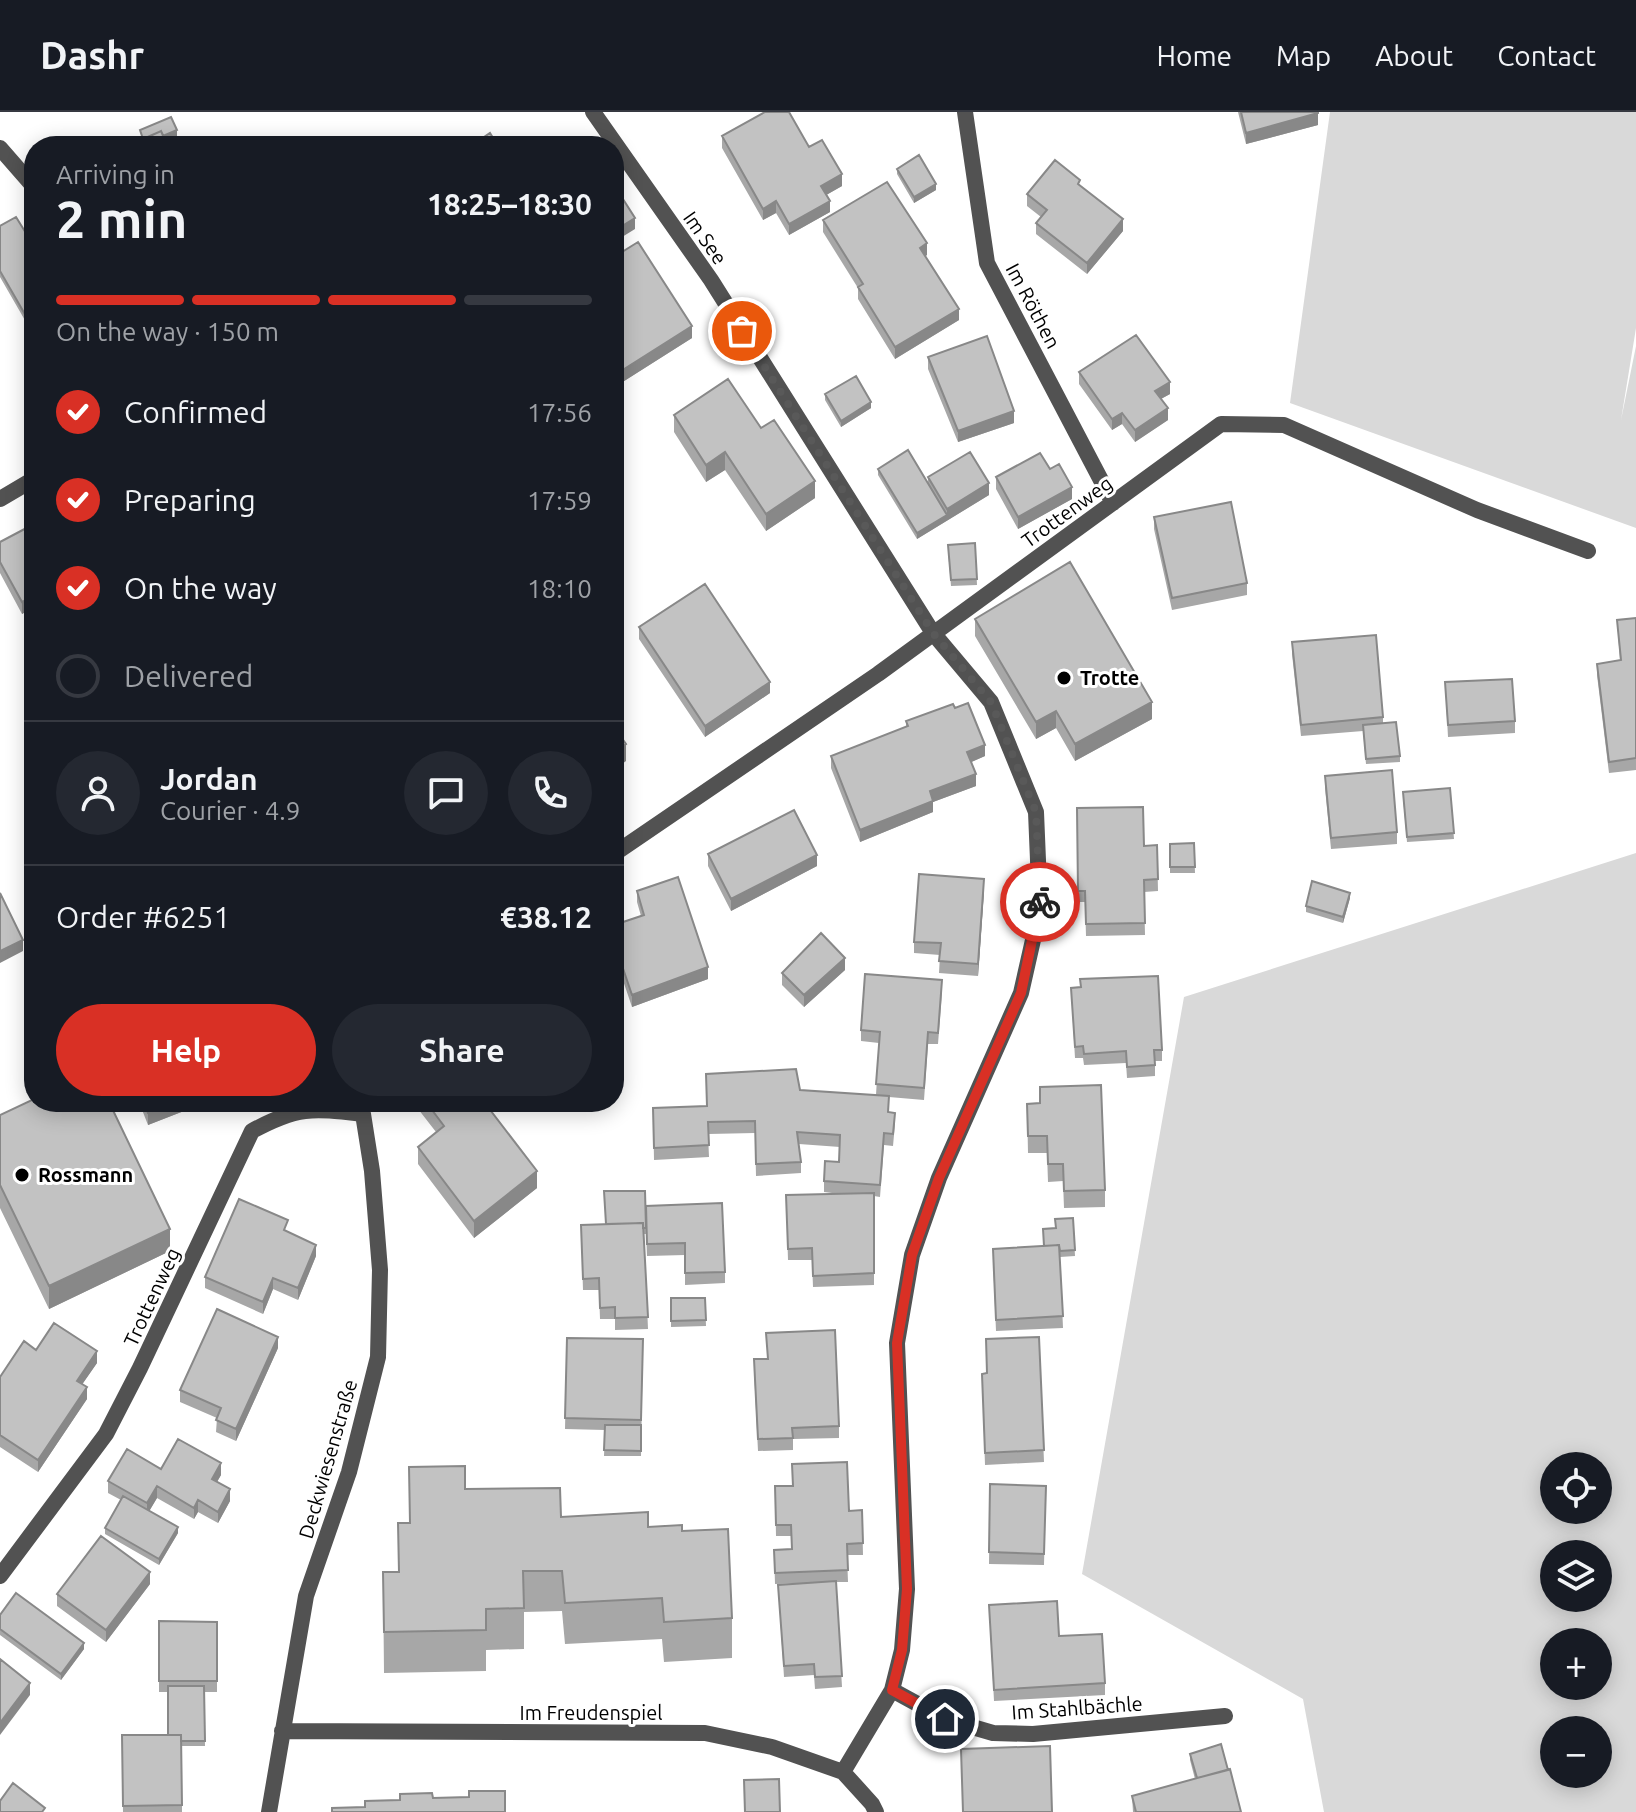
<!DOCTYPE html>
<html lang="en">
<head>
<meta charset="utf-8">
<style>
	:root { --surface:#171b24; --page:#242831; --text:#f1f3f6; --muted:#9ea1a6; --line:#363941; --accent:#d93025 }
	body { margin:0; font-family:Ubuntu,sans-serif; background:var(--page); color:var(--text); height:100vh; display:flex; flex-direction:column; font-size:30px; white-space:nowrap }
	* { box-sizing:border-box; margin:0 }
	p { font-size:26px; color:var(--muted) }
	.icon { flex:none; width:44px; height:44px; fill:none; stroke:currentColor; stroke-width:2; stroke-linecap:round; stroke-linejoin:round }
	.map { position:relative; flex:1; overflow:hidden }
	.details { position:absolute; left:24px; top:24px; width:600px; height:976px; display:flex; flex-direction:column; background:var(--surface); border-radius:32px; box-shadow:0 4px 20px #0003 }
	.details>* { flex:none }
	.buttons { position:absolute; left:1540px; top:1340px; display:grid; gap:16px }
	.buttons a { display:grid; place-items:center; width:72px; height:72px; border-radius:50%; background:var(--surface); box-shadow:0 4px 20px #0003; font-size:40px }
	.pin { position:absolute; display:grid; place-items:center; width:68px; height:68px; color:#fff; margin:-34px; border:4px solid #fff; border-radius:50%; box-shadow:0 2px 8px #0007 }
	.courier { position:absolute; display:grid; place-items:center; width:80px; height:80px; margin:-40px; border:6px solid #d93025; border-radius:50%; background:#fff; color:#222; box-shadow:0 2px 10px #0007 }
	.overview em { font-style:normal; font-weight:700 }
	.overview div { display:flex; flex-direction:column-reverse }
	.overview { display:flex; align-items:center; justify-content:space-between; height:136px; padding:0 32px }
	h1 { font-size:52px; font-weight:700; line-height:60px }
	.bar { display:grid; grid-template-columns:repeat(4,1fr); gap:12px 8px; align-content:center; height:96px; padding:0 32px }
	.bar i { height:10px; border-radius:6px; background:var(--line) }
	.bar .selected { background:var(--accent) }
	.bar p { grid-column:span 4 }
	.line { display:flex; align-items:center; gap:20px; padding:0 32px; border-top:2px solid var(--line) }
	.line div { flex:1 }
	.round { display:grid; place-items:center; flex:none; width:84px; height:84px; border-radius:42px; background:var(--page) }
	ol { padding:0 32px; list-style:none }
	li { display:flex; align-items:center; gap:24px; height:88px }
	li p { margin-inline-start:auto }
	li .icon { padding:8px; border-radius:50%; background:var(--accent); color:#fff; stroke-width:4 }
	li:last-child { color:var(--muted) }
	li i { width:44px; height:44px; border:4px solid var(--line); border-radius:50% }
	.cta { display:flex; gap:16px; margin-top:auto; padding:16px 32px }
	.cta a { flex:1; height:92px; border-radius:48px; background:var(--accent); color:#fff; font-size:32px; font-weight:700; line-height:92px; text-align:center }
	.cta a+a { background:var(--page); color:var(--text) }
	header { display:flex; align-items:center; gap:48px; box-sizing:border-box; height:112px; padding:0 40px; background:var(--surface); border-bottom:2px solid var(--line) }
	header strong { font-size:38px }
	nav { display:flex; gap:44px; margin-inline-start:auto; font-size:28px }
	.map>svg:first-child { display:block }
</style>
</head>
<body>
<header>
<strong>Dashr</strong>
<nav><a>Home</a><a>Map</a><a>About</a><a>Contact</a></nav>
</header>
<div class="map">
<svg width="1636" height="1700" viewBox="0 0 1636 1700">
	<rect width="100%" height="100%" fill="#fff"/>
	<path fill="#d9d9d9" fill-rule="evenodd" d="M1330,0h306v216l-15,92 15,-74v182l-346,-125z
		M1636,741v959h-312l-21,-113 -221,-125 102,-577zM1598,1354v44h-44v-44zM1554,1442h44v44h-44zM1598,1530v44h-44v-44zM1598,1618v44h-44v-44z"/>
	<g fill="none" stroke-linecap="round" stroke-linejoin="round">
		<path stroke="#525252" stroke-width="16" d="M593,0l118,168 222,353 58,69 45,110 4,97 -19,84 -82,185 -27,77 -15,88 10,246 -5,61 -10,40 -49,82
			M965,0l22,151 126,240
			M0,36l34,39
			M0,387l34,-20
			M614,742l264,-180 343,-250 63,1 193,85 111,41
			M0,1464l106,-142 34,-66 112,-237c46,-25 60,-23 111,-17
			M892,1578l53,29 48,14 40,1 192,-18
			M282,1619l423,2 67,14 71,25 29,32 4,8
			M269,1700l37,-216 43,-124 29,-115 2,-87 -8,-99 -9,-57"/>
	</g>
	<path fill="#a7a7a7" d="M1238,0h80v13l-72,19z
		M722,24l87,11 33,39 -16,9 4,17 -41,23 -13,-22 -13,7 -41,-72z
		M897,57l39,21 -22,13 -17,-29z
		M1080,74l43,45 -36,43 -51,-40v-11l5,-6 -14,-11v-12z
		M823,108l104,35 -2,1 34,64 -64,39 -37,-60v-11l-35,-56z
		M0,114l34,20 -4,83 -30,-52z
		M614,145l78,81 -71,45 -7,-12z
		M34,224v25l-6,-10v-11z
		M928,245l86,66 -56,19 -30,-73z
		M1079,260l91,22 -9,5 7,21 -33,22 -13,-18 -10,6 -33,-46z
		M825,282l46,14 -30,19 -16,-27z
		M674,303l87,13 54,70 -49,33 -41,-61 -19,12 -32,-50z
		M878,357l50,13v-5l61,18 -72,44 -39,-64z
		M1050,357l22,30 -54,30 -22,-40v-12z
		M1154,405l93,66v12l-75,15 -18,-81z
		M34,412v83l-12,7 -22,-41v-31z
		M975,431l2,42 -26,1 -3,-35z
		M1636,506v152l-27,3 -12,-98v-11l23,-4 -3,-40z
		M975,507l177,100 -77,42 -19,-33 -20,11 -61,-103z
		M639,515l131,66 -65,44 -66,-98z
		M1292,530l91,75v6l17,33v6l-34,2 -3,-33 -62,5 -9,-82z
		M34,560v18l-2,-5v-11z
		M1445,570l70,39v12l-67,4z
		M906,609l79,35 -14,6 5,24 -43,16v10l-73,30 -29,-74v-12l75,-29z
		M1325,664l72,56v12l-66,5 -6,-61z
		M1450,676l4,51 -47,3 -4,-44z
		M1077,696l67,38 13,-1 1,46 -14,1 1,43 -59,1 -1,-34h-7z
		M1194,731l1,30h-25v-29z
		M708,742l109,12 -86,45 -23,-45z
		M637,779l71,88 -76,28 -18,-53v-29l27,-9 -4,-14z
		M984,779l-6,85 -39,-3 1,-18 -26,-2v-11z
		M1350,786l-7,25 -37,-11v-6z
		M845,858l-41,37 -22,-22v-12z
		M1080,867l82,71v11h-7v15l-28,2 -1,-15 -42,2 -1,-7h-8l-4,-70 9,-1z
		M942,880l-4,52h-10l-4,56 -35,-3v15l6,12 -2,22 -9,-1 -4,52 -6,-1v89l-61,2 -1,-27h-24l-2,-65 54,-1 -16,-2v-11l15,-19 1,-15 -41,-3 2,18v11l-45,3 -1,-43 -47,1 1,23 -55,3 -1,-52 54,-2 93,-16 76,5 3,-52 -18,-2v-11z
		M34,882v19l-3,-6v-12z
		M139,990h68l-59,23z
		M415,990h76v9l46,77 -63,50 -56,-74v-17l18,-15 -21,-27z
		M1027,992l78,86v17l-41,1 -1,-27 -15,1 -1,-29h-19z
		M0,1003l170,136 -121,58 -49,-101z
		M646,1103l79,57v11l-40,2v-30l-38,1 -1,-25v3h-2l4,95 -33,1v-11h-15l-1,-29h-16l-2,-65 24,-1z
		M1073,1106l2,38 -15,1 3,71 -67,3 -3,-71 51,-14 11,-18z
		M288,1120l28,24 -18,44 -25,-11 -10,25 -58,-26v-11z
		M671,1186h34l1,28 -35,1z
		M1039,1225l5,125 -59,3 -3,-91 5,-1z
		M567,1226l76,1 -2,117h-37l1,-26 -40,-1z
		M278,1236l-42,93 -20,-9 1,-14 -37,-16v-12z
		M36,1238l61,13 -15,21 5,15 -49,73 -38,-25v-70z
		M754,1259l85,55v12l-46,1v11l-35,1z
		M409,1355l56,22 96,28 121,14 50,87v40l-68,4 -2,-23 -97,5 -3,-33 -38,1v37l-38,1v21l-102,2 -1,-101h15v-49h12z
		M161,1357l60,6 -4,7 13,19 -12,22 -20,-11 -4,7 -37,-21 -8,13 29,22 -19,32 -54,-31v-6l16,-28 -13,-7v-12z
		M990,1372l56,2 -2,79 -55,-1z
		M775,1374l74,25 13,-1 1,45h-16l1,27h-12l6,105 -27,2 -1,-14 -30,2 -6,-92 35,-2 -38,1 -1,-34 18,-1 -1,-13h-15z
		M150,1472l-44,58 -49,-36v-12z
		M989,1493l70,31 46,47v12l-111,6z
		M0,1503l84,34 -23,31 -61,-45z
		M159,1509l58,1v70h-13l1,54h-23v66h-59l-1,-77h46v-43h-9z
		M1190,1642l51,58h-108l-1,-16 63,-17 -5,-19z"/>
	<path fill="#888" d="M1318,1v12l-72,19v-11z
		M177,18v6l-24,10 -8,-3z
		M842,62v12l-21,12v-12z
		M936,72v6l-22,13v-6z
		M776,89v12l-13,7v-11z
		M830,89v11l-41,23v-11z
		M635,106v11l-21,13v-11z
		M1123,107v12l-36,43v-11z
		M927,131v12l-7,5v-12z
		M959,197v11l-64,39v-12z
		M34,208v6l-4,3v-6z
		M692,214v12l-71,45v-12z
		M1170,270v12l-15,8v-11z
		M871,290v6l-30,19v-6z
		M1168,296v12l-33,22v-12z
		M1014,299v12l-56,19v-11z
		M1122,301v11l-10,6v-11z
		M725,340v18l-19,12v-17z
		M815,369v17l-49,33v-17z
		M989,371v12l-72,44v-6l30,-18v-6z
		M1072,375v12l-54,30v-12z
		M34,483v12l-12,7v-12z
		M770,570v11l-65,44v-11z
		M1152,590v17l-77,42v-17z
		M1056,599v17l-20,11v-17z
		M626,632v17l-12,9v-17z
		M985,633v11l-18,8v-12z
		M976,662v12l-43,16v10l-73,30v-12l70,-39z
		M817,743v11l-86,45v-12z
		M984,767v12l-6,85v-12z
		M1350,781v5l-7,25v-6z
		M23,828v11l-23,12v-12z
		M845,846v12l-41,37v-12z
		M708,855v12l-76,28v-12z
		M177,990h30l-59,23v-12z
		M483,990h8v9z
		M537,1059v17l-63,50v-17z
		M170,1117v22l-121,58v-23z
		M316,1133v11l-18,44v-12z
		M273,1166v11l-10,25v-12z
		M278,1225v11l-42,93v-12z
		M97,1239v12l-20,29v-11z
		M87,1275v12l-49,73v-12z
		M221,1351v12l-9,15v-11z
		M157,1374v12l-10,17v-12z
		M230,1377v12l-12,22v-11z
		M198,1388v12l-4,7v-11z
		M178,1415v6l-19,32v-6z
		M150,1460v12l-44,58v-12z
		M84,1531v6l-23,31v-6z
		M30,1571v12l-30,40v-12z"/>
	<path fill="#c2c2c2" stroke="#888" stroke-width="2" d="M765,0h24l20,35 13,-7 20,34 -21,12 9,15 -41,23 -13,-23 -13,8 -41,-73z
		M1241,0h77v1l-72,20z
		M171,5l6,13 -14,6 -2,-5 -18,8 -3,-9z
		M161,19l7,15h-40z
		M490,21l8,13h-27z
		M919,43l17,29 -22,13 -17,-28z
		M1055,48l25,20 -2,4 45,35 -36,44 -51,-40 11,-13 -20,-16z
		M887,70l40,61 -7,5 39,61 -64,38 -37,-60 5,-3 -40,-64z
		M614,73l21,33 -21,13z
		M16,105l18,29v74l-4,3 -30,-52v-45z
		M638,130l54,84 -71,45 -7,-11v-103z
		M1136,223l34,47 -15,9 13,17 -33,22 -13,-17 -10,6 -33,-47z
		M34,224v14l-6,-10z
		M987,224l27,75 -56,20 -30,-74z
		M856,264l15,26 -30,19 -16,-27z
		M728,267l33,49 13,-8 41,61 -49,33 -41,-62 -19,13 -32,-50z
		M908,338l39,65 -30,18 -39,-64z
		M970,340l19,31 -42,26 -19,-32z
		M1040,341l10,16 9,-5 13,23 -54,30 -22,-40z
		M1231,390l16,81 -75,15 -18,-81z
		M34,412v71l-12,7 -22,-40v-20z
		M975,431l2,36 -26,1 -3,-35z
		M1070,450l82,140 -77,42 -19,-33 -20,11 -61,-103z
		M705,472l65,98 -65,44 -66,-99z
		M1636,506v140l-27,4 -12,-98 24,-4 -4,-40z
		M1376,523l7,82 -82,8 -9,-83z
		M1512,567l3,42 -67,4 -3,-43z
		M968,591l17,42 -18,7 9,22 -46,17 3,10 -73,29 -29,-74 77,-30 -2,-5 47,-17 2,4z
		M1396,610l4,34 -34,3 -3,-34z
		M614,615l12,17 -12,9z
		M1392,658l5,62 -66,6 -6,-62z
		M1450,676l4,45 -47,4 -4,-45z
		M1143,695l1,39 13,-1 1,34 -14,1 1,43 -59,1 -1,-33h-7l-1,-83z
		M794,698l23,45 -86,44 -23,-45z
		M1194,731l1,24h-25v-23z
		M919,762l65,5 -6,85 -39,-3 2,-18 -27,-1z
		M678,765l30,90 -76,28 -18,-53v-17l30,-10 -7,-24z
		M1312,769l38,12 -7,24 -37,-11z
		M0,781l23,47 -23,11z
		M821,821l24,25 -41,37 -22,-22z
		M865,862l77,6 -4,53 -10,-1 -4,56 -48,-4 4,-52 -19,-2z
		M1158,864l4,74h-8l1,15 -28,2 -1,-16 -42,3 -1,-8 -8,1 -4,-59 10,-1 -1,-8z
		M796,957l4,21 89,6 -1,16 7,1 -2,21 -9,-1 -4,52 -56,-4 1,-20 14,1 1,-27 -43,-3 4,30 -45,2 -1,-43 -47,1 1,23 -55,3 -1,-40 54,-2 -1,-32z
		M1101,973l4,105 -41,1 -1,-27h-15l-1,-28h-19l-1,-32 13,-1v-16z
		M34,987v3h75l61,127 -121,57 -49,-101v-70z
		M144,990h33l-29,11z
		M426,990h58l53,69 -63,50 -56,-74 26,-21z
		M604,1079h41l1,37h-3v-5l-37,1z
		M874,1081v80l-61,3 -1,-28 -24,1 -2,-54z
		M239,1087l49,21 -4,10 32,15 -18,43 -25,-10 -10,24 -58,-25z
		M722,1091l3,69 -40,1v-30l-38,1 -1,-38z
		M1073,1106l2,32 -15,1 -1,-6 -15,1 -1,-17 13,-1 -1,-9z
		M643,1111l5,94 -33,1v-11l-15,1 -1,-30 -16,1 -2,-54z
		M1059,1133l4,71 -67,4 -3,-71z
		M671,1186h34l1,22 -35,1z
		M217,1197l61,28 -42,92 -20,-9 5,-12 -41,-18z
		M54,1211l43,28 -20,30 10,6 -49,73 -38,-25v-58l24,-36 12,9z
		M835,1218l4,96 -47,2 1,10 -35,1 -4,-80h14l-2,-26z
		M1039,1225l5,113 -59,3 -3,-79 5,-1 -1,-34z
		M567,1226l76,1 -2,81 -76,-2z
		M605,1313h36v26l-37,-1z
		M178,1327l43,24 -9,16 18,10 -12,23 -20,-12 -4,8 -37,-22 -10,17 -39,-22 19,-32 34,20z
		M847,1350l2,49 13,-1 1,33 -16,1 1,26 -73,3 -1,-23 18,-1 -1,-24h-15l-1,-39h18l-1,-22z
		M465,1354v23l95,-1 1,29 87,-5v15l34,-2v6l46,-2 4,89 -68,4 -2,-24 -97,5 -3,-32h-39l1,37 -38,1v21l-102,2 -1,-60h16l-1,-49h12l-1,-56z
		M990,1372l56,2 -2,68 -55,-2z
		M123,1384l55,31 -19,32 -54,-31z
		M101,1424l49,36 -44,58 -49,-36z
		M836,1469l6,95 -27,1 -1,-13 -30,2 -6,-81z
		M16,1481l68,50 -23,31 -61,-45v-14z
		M1057,1489l2,35 43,-2 3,49 -111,7 -5,-85z
		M159,1509l58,1v59h-58z
		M0,1547l30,24 -30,40z
		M168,1574h36l1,55h-24v-6h-13z
		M122,1623h59l1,70 -59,1z
		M1221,1632l7,26 -31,8 -7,-24z
		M1050,1634l2,66h-89l-2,-63z
		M1230,1657l11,43h-105l-4,-16z
		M779,1667l1,33h-35l-1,-32z
		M13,1671l32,25 -3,4h-42v-11z
		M469,1679h36v21h-173v-4l33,-1v-6l35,-1v-6l32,-1 1,5 36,-1z"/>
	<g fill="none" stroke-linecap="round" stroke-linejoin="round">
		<path stroke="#595959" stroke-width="8" stroke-dasharray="0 14.4" d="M742,219l191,302 58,69 45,110 4,90"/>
		<path stroke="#d93025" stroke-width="10" d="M945,1607l-53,-29 10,-40 5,-61 -10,-246 15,-88 27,-77 82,-185 19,-91"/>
	</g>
	<g fill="#000" stroke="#fff" stroke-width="3">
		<circle cx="1064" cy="566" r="8"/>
		<circle cx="22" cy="1063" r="8"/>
	</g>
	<g text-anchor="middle" stroke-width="6" stroke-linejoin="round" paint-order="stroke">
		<g font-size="20" fill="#000" stroke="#fff">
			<text transform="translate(705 126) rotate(55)" y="7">Im See</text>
			<text transform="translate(1033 194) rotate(62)" y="7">Im Röthen</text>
			<text transform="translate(1067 400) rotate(-36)" y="7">Trottenweg</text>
			<text transform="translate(152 1185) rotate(-65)" y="7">Trottenweg</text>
			<text transform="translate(328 1347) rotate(-74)" y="7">Deckwiesenstraße</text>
			<text transform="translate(1077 1596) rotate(-4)" y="7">Im Stahlbächle</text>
			<text x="591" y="1608">Im Freudenspiel</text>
		</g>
		<g font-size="20" font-weight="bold" fill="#000" stroke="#fff" text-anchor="start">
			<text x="1080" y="573">Trotte</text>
			<text x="38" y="1070">Rossmann</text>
		</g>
	</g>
</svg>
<div class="buttons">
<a><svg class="icon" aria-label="locate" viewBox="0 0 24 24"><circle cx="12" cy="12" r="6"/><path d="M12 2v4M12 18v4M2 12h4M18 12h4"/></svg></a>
<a><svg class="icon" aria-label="layers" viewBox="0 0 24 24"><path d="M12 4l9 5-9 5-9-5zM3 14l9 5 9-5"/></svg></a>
<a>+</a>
<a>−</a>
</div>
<div class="pin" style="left:742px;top:219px;background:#ea580c"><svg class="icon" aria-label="bag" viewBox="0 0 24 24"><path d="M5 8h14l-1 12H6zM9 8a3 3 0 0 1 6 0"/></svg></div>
<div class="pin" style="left:945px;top:1607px;background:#1f2937"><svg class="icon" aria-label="home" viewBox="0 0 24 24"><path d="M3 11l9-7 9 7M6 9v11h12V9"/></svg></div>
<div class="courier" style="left:1040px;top:790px"><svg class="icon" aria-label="bike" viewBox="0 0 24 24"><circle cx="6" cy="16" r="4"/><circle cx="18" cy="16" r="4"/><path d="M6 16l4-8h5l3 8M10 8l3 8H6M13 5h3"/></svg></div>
<section class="details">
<div class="overview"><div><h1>2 min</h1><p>Arriving in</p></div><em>18:25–18:30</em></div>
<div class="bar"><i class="selected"></i><i class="selected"></i><i class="selected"></i><i></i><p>On the way · 150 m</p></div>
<ol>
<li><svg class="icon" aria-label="check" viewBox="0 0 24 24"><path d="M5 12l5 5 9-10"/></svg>Confirmed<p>17:56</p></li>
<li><svg class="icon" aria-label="check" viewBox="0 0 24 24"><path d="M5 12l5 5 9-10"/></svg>Preparing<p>17:59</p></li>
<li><svg class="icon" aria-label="check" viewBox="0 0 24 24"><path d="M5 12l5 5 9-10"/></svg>On the way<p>18:10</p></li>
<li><i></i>Delivered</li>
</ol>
<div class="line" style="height:144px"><a class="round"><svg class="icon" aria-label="person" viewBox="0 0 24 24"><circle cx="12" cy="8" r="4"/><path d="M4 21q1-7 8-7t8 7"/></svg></a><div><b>Jordan</b><p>Courier · 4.9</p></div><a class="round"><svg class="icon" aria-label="chat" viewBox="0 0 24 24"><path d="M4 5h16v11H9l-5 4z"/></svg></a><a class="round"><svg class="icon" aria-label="phone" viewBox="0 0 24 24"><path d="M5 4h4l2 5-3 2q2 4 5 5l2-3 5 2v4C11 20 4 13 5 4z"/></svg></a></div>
<div class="line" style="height:104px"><div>Order #6251</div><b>€38.12</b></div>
<div class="cta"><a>Help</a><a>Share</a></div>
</section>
</div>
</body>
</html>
